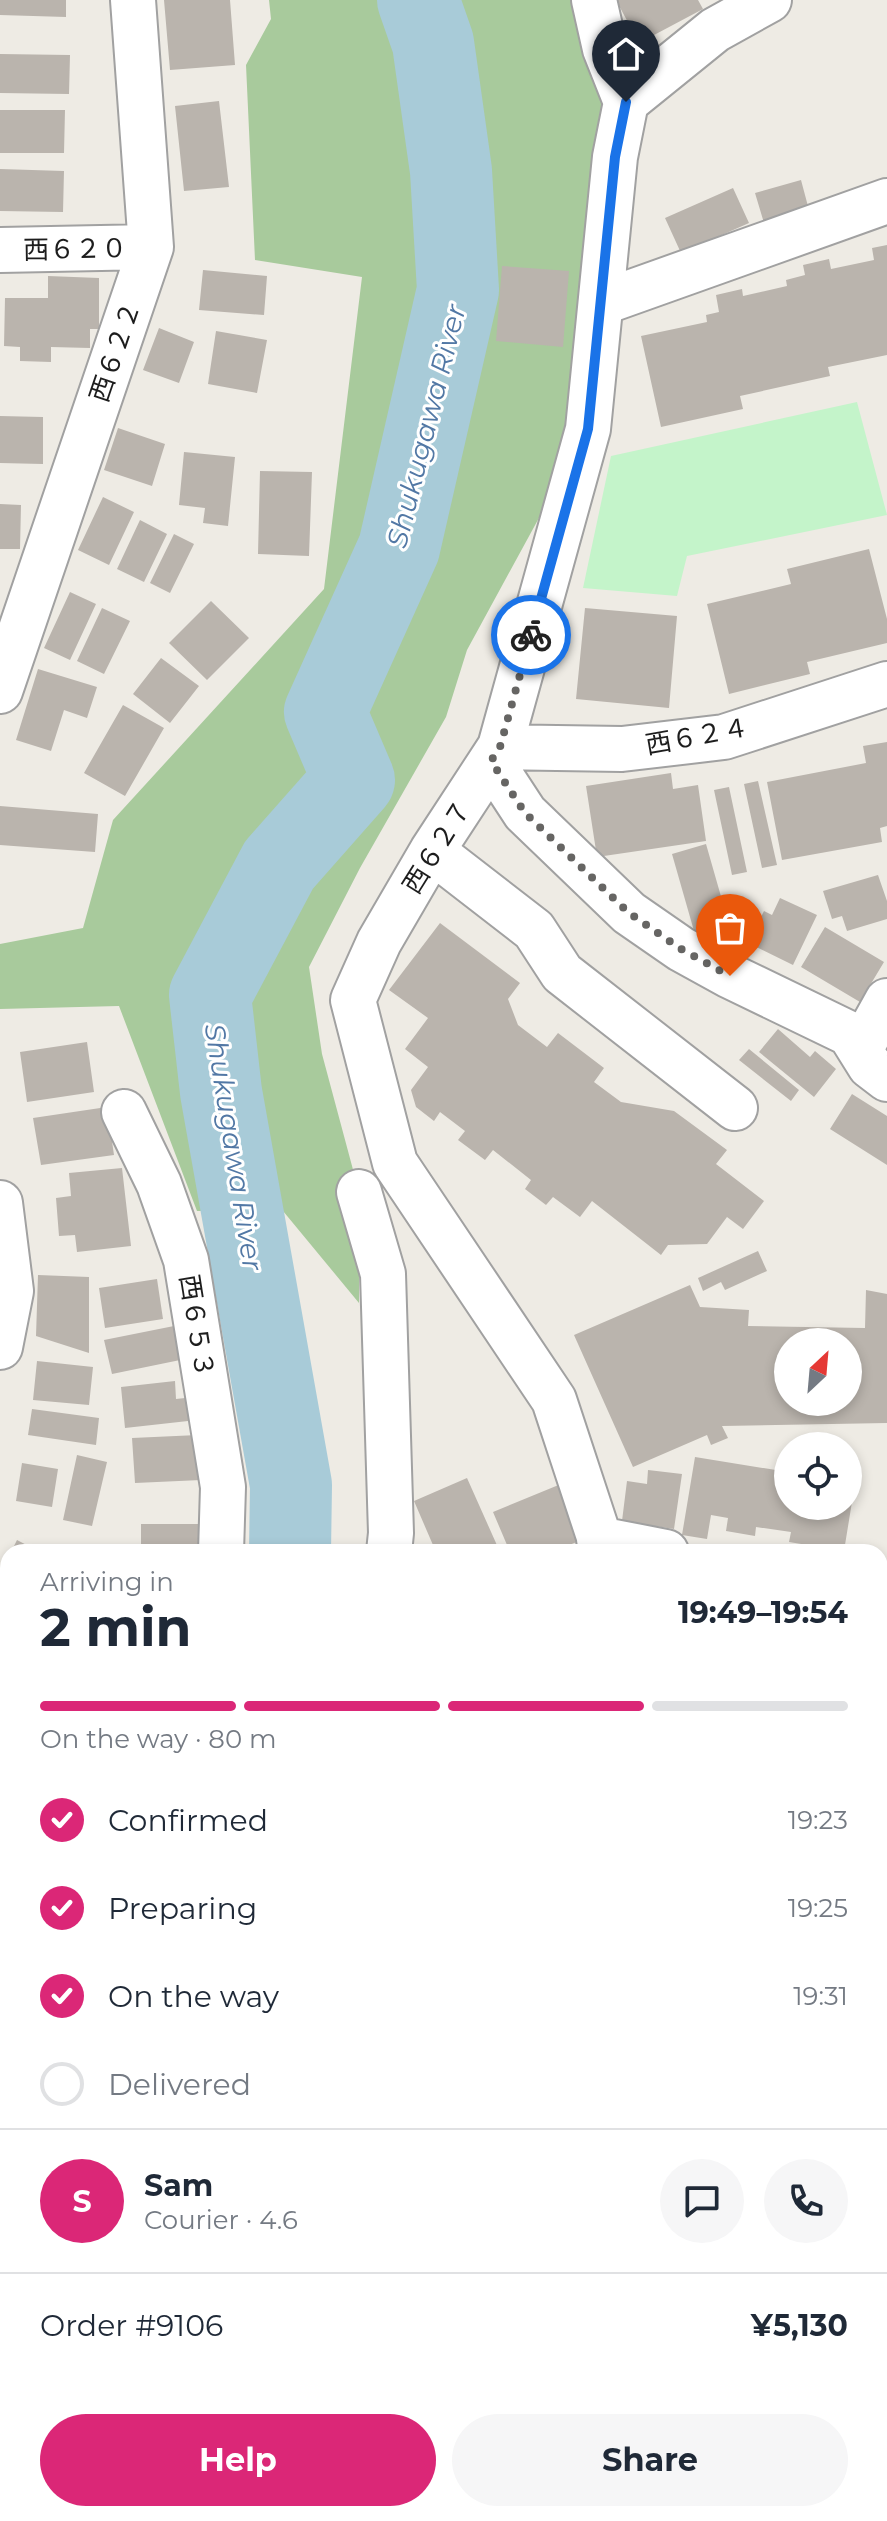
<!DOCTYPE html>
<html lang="en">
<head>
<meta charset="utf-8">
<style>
	:root { --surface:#fff; --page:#f6f6f7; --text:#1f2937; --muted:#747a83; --line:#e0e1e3; --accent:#db2777 }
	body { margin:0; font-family:Montserrat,"Noto Sans JP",sans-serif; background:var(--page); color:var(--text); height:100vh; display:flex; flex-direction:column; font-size:30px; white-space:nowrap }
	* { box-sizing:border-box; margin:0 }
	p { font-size:26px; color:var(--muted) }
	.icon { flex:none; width:44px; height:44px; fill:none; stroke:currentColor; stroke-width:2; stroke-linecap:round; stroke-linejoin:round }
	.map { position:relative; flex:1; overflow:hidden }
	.drawer { position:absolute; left:0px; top:1544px; width:888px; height:978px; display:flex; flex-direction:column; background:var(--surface); border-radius:24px 24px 0 0; box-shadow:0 4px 12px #0003 }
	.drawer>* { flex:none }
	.needle { width:52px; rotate:26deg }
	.fabs { position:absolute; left:774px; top:1328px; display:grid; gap:16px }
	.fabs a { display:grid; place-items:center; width:88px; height:88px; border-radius:50%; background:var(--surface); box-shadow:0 4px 12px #0003; font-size:40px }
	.pin { position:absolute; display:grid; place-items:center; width:68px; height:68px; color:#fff; margin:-82px -34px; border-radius:50% 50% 50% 0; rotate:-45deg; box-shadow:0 0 8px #0007 }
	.pin .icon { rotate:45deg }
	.courier { position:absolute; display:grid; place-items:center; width:80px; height:80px; margin:-40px; border:6px solid #1a73e8; border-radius:50%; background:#fff; color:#222; box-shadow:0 2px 10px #0007 }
	.overview em { font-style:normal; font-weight:700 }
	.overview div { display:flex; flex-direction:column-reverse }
	.overview { display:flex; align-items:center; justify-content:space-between; height:136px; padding:0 40px }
	h1 { font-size:52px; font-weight:700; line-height:60px }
	.bar { display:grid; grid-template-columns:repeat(4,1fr); gap:12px 8px; align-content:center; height:96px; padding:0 40px }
	.bar i { height:10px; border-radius:6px; background:var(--line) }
	.bar .selected { background:var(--accent) }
	.bar p { grid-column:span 4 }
	.line { display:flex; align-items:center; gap:20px; padding:0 40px; border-top:2px solid var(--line) }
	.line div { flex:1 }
	.round { display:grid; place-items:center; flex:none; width:84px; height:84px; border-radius:42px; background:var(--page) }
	ol { padding:0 40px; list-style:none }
	li { display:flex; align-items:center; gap:24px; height:88px }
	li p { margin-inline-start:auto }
	li .icon { padding:8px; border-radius:50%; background:var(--accent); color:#fff; stroke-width:4 }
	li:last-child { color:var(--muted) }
	li i { width:44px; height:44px; border:4px solid var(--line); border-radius:50% }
	.primary-button { display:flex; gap:16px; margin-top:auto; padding:16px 40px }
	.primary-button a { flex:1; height:92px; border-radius:48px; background:var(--accent); color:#fff; font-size:32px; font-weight:700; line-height:92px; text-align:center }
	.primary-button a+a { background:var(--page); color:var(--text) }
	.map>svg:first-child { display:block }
</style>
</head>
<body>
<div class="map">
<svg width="887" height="2521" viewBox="0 0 887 2521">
	<rect width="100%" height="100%" fill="#eeebe4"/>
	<path fill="#a8ca9c" d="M269,0h321l36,102 -38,326 -121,222 -21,67 -86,151 -51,99 13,87 37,138v111l-76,-92h-86l-78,-205 -119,3v-65l83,-16 30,-108 211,-231 38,-312 -107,-17 -9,-195 25,-46z
		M0,1659l8,3v102l-8,15z"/>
	<path fill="#c4f4ca" d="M857,402l30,113 -200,41 -10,40 -94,-8 28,-132z
		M317,2514h212l4,7h-212z"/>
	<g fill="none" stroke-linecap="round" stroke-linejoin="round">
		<path stroke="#a8cbd8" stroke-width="82" d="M290,1552l1,-67 -70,-393 -11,-97 69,-130 75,-85 -29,-68 74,-164 59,-258 -7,-119 -18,-128 -15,-43
			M440,2514l1,7"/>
	</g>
	<path fill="#bab4ad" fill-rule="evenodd" d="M0,0h66v17l-66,-2z
		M164,0h66l5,65 -65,5z
		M616,0h82l5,9 -64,34z
		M0,54l70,1 -1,39 -69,-1z
		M219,101l10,86 -45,4 -9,-85z
		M0,110h65l-1,43h-64z
		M0,169l64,2 -1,41 -63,-1z
		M801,180l8,30 -45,13 -9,-30z
		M733,188l16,35 -68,30 -16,-35z
		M887,245v110l-59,12 2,9 -90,20 3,13 -82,18 -20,-91 66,-14 -1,-7 13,-3 -3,-17 26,-6 1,7 44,-10 -1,-6 19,-5 -2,-10 26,-6 2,10 43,-9 -2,-12z
		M502,266l67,5 -6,76 -67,-6z
		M203,270l64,6 -3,39 -65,-5z
		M48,276l51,2v51h-9v19l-39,-1v15l-31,-1v-14l-16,-1 1,-48h43z
		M159,328l35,14 -15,41 -36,-13z
		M216,331l51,9 -10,53 -49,-9z
		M0,416l43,1v47l-43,-1z
		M118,428l47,16 -13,42 -48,-16z
		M184,452l51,5 -7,69 -25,-3 2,-15 -26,-3z
		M260,471l52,1 -3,84 -51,-2z
		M103,497l31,15 -25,53 -31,-15z
		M0,504l21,1 -1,44h-20z
		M140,520l27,14 -23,48 -27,-13z
		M174,534l20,10 -24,49 -20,-10z
		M869,549l18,70v24l-80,19 3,12 -81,20 -22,-90 84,-20 -4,-15z
		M70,592l26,12 -26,56 -26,-12z
		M211,601l38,37 -42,42 -38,-37z
		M102,608l28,13 -26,53 -27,-13z
		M585,608l92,8 -8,92 -93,-9z
		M161,658l38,28 -29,37 -37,-29z
		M38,669l59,18 -10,31 -23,-8 -13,41 -35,-11z
		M123,705l41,23 -39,68 -41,-23z
		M887,742v84l-7,2 2,14 -100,18 -15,-78 99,-19 -3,-17z
		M671,773l2,16 25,-4 8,56 -109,16 -11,-71z
		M758,781l19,84 -15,3 -18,-84z
		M729,787l18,85 -15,3 -18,-85z
		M0,806l98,8 -3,38 -95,-7z
		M706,844l22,77 -34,10 -22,-77z
		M878,875l9,26v18l-40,12 -5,-15 -10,3 -9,-28z
		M780,898l37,17 -24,50 -55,-27 11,-23 11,4 4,-8 8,4z
		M440,923l80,60 -12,16 10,26 29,22 11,-14 46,35 -10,14 27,20 53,9 53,39 -11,14 48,37 -21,28 -16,-12 -20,27 -39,1 -7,10 -69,-54 -12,16 -27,-20 -7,8 -21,-16 6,-9 -38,-30 -8,10 -27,-20 7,-9 -25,-19 -6,9 -18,-14 -5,-17 17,-23 -23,-18 23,-31 -39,-28z
		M825,927l59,35 -24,40 -59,-35z
		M778,1029l32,28 5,-6 21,18 -22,28 -55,-45z
		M87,1042l7,50 -67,10 -7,-50z
		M749,1049l50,41 -8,11 -52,-41z
		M852,1094l35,22v49l-57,-36z
		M107,1107l7,48 -73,10 -8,-47z
		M122,1168l9,78 -54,6 -2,-17 -16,1 -3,-38 15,-2 -2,-23z
		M758,1251l9,20 -42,19 -4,-8 -18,9 -5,-13z
		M38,1275l51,2v76l-53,-17z
		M157,1279l6,40 -58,9 -6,-40z
		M690,1285l10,22 49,3 -1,16 117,2 1,-38 21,4v129l-165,3 6,12 -17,7 -4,-10 -74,32 -59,-132zM788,1342h60v60h-60z
		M179,1325l6,34 -73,15 -8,-34z
		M37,1361l56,6 -4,38 -56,-5z
		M175,1381l1,18 18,-2 3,23 -72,8 -4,-41z
		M32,1409l67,9 -3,27 -68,-10z
		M198,1435l3,45 -66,3 -3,-45z
		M77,1455l30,7 -15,64 -29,-6z
		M695,1457l93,15v34h60v-49l11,2 -15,92 -55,-9 2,-10 -35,-5 -1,9 -29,-5 2,-13 -17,-3 -4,24 -25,-4z
		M22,1463l36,6 -6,38 -36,-6z
		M648,1470l34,4 -8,55 -52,-8 5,-40 20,3z
		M467,1478l33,74h-64l-22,-51z
		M561,1484l23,55 -32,13h-42l-17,-40z
		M141,1524h63l1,28h-64z
		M17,1540l23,12h-29z
		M8,1558v93l-8,-4v-74z
		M887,1650v52l-7,-5v-38z
		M880,1748l7,4v39l-3,5 -4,-2z
		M8,1774v37l-4,9 -4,-2v-29z
		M0,1862l8,3v96l-8,-3z
		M880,2009l7,4v95l-7,-3z
		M880,2122h7v38l-7,1z
		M0,2159l8,1v55l-8,-1z
		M880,2203h7v52h-7z
		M5,2276l3,6v12l-8,4v-19z
		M0,2302l8,15v6l-8,4z
		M0,2408l8,5v45l-8,-5z
		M178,2514h32l-4,7h-18z
		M573,2514h92l-3,7h-92z"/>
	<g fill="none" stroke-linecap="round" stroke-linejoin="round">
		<defs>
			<path id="minor" d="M594,0l11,49 21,53 -11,55 -27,272 -88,318 -68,104 -53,91 -26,58 42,163 159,237 50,152
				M626,102l89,-72 54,-30
				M0,250l151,-3
				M601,303l286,-102
				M0,691l151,-444 -18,-247
				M500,747l122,2 102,-12 163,-53
				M491,761l34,52 104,100 52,36 49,27 120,58 20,32 17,13
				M432,851l102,79 28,43 173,135
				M860,1050l27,-49
				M124,1112l35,72 27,76 37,227 -2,65
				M359,1192l24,82 8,259 -2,19
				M0,1203l11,88 -11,56
				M599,1539l67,13
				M880,1627l7,-10
				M880,1847l7,-6
				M880,2189h7
				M880,2318l7,1
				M299,2514l3,7
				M550,2514l5,7
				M683,2521v-7"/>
		</defs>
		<use href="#minor" stroke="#a1a1a1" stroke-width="48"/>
		<use href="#minor" stroke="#fff" stroke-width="44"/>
	</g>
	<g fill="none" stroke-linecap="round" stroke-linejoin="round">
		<path stroke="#666563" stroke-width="8" stroke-dasharray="0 14.4" d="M531,635l-31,112 -9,14 34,52 104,100 52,36 49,27"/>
		<path stroke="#1a73e8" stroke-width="10" d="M531,635l57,-206 27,-272 11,-55"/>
	</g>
	<g text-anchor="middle" stroke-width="6" stroke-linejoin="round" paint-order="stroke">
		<g font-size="26" fill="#1d1d1d" stroke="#fff">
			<text transform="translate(75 249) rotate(-1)" y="9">西６２０</text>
			<text transform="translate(115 352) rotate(-71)" y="9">西６２２</text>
			<text transform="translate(697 736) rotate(-10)" y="9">西６２４</text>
			<text transform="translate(437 847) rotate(-58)" y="9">西６２７</text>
			<text transform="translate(197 1326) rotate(81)" y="9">西６５３</text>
		</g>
		<g font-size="28" font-style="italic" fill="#5278a5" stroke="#fff">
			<text transform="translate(426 426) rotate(-76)" y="10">Shukugawa River</text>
			<text transform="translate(234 1147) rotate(81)" y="10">Shukugawa River</text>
		</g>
	</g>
</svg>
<div class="fabs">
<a><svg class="needle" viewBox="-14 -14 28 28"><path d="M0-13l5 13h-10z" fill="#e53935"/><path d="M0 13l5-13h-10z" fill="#747a83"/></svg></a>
<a><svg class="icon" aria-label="locate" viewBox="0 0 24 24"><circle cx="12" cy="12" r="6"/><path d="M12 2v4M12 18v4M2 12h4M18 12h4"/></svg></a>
</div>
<div class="pin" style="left:730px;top:976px;background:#ea580c"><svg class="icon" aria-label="bag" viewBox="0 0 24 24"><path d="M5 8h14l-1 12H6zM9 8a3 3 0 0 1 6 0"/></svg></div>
<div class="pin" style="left:626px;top:102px;background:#1f2937"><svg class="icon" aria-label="home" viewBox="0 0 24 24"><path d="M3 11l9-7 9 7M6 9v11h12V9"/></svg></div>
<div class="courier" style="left:531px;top:635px"><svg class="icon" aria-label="bike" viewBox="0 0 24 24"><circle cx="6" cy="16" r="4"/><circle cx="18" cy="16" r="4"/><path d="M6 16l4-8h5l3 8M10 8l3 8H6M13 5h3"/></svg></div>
<section class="drawer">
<div class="overview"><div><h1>2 min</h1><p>Arriving in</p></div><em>19:49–19:54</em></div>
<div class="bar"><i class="selected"></i><i class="selected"></i><i class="selected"></i><i></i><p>On the way · 80 m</p></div>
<ol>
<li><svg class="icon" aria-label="check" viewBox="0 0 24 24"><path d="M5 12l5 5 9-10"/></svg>Confirmed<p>19:23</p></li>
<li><svg class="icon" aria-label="check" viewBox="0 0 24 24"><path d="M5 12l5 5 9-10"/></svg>Preparing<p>19:25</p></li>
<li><svg class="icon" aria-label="check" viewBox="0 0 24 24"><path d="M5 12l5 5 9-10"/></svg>On the way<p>19:31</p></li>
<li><i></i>Delivered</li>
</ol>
<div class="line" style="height:144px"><b class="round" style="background:var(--accent);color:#fff">S</b><div><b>Sam</b><p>Courier · 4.6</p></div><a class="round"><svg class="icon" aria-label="chat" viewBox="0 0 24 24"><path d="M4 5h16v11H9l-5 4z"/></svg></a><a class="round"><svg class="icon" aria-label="phone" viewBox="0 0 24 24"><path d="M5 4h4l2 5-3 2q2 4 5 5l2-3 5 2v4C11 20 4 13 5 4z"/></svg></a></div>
<div class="line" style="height:104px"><div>Order #9106</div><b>¥5,130</b></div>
<div class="primary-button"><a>Help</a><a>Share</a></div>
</section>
</div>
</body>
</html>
